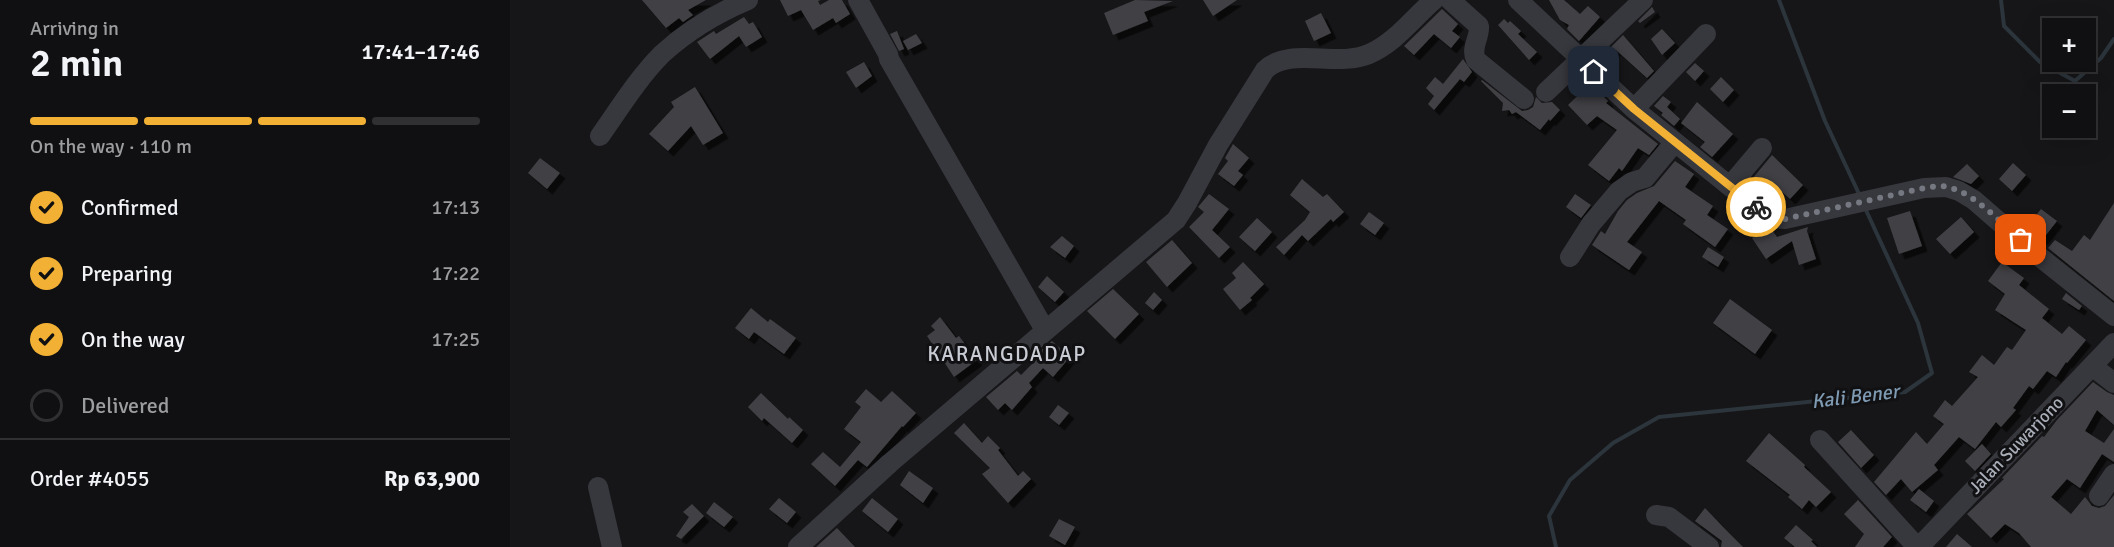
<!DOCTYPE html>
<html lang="en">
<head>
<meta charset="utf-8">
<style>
	:root { --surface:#101012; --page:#19191b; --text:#f1f3f6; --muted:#9c9d9f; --line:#303032; --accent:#f2b134 }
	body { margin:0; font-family:Signika,sans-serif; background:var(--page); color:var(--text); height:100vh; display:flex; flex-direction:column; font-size:22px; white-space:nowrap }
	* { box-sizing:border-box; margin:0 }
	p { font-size:20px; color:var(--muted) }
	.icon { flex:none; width:33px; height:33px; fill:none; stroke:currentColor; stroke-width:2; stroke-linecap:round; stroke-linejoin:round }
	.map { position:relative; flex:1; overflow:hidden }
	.details { display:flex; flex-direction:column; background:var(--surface); width:510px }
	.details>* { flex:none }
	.tools { position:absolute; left:1532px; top:18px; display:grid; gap:12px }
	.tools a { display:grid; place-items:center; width:54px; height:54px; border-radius:0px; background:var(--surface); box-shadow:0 6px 24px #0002,0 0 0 2px var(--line); font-size:30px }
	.pin { position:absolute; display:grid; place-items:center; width:51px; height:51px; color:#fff; margin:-26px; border-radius:12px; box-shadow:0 3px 9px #0006 }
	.courier { position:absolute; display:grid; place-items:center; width:60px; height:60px; margin:-30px; border:4px solid #f2b134; border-radius:50%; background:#fff; color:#222; box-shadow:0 2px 8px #0007 }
	.head em { font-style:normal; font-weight:600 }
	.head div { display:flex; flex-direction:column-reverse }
	.head { display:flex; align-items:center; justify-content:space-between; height:102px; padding:0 30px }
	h1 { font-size:39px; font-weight:600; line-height:45px }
	.bar { display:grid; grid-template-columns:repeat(4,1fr); gap:9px 6px; align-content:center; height:72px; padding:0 30px }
	.bar i { height:8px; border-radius:4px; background:var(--line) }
	.bar .on { background:var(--accent) }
	.bar p { grid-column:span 4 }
	.line { display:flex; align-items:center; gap:15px; padding:0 30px; border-top:2px solid var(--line) }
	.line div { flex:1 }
	ol { padding:0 30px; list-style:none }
	li { display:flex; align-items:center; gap:18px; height:66px }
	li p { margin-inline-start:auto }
	li .icon { padding:6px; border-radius:50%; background:var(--accent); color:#111; stroke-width:4 }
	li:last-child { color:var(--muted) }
	li i { width:33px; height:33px; border:3px solid var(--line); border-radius:50% }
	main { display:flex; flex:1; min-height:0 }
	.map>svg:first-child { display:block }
</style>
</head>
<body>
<main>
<section class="details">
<div class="head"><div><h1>2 min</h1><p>Arriving in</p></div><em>17:41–17:46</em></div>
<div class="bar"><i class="on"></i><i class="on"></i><i class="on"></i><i></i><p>On the way · 110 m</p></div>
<ol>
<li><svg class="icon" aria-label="check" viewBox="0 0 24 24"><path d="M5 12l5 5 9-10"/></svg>Confirmed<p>17:13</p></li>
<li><svg class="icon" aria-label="check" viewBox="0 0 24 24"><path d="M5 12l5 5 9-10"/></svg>Preparing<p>17:22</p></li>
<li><svg class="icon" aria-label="check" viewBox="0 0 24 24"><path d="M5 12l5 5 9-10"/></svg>On the way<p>17:25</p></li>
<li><i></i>Delivered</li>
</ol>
<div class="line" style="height:78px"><div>Order #4055</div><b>Rp 63,900</b></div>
</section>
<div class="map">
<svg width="1604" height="547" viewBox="0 0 1604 547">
	<defs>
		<filter id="shadow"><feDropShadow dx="5.5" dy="5.5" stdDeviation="0" flood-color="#0009"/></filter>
	</defs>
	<rect width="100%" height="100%" fill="#161618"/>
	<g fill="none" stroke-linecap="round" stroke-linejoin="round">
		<path stroke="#2c353c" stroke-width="4" d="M1269,0l46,121 35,75
			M1491,0l3,26 36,36 35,19 26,-23 13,-19
			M1046,547l-7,-31 21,-36 43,-37 46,-26 246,-25 27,-19 -14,-50 -53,-115"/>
	</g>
	<path fill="#404145" filter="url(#shadow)" d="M132,0h64l-18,10 5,5 -10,7 -4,-4 -13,10z
		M270,0h41l-3,1 2,4 9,-5h13l8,14 -14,9 -3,-5 -20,12 -12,-20 -13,6z
		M625,0l38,1 -29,11 4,9 -35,14 -9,-22z
		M693,0h34l-24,16z
		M1039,0h15l16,14 8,-8 12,11 -21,24 -12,-12 2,-4 -9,-5z
		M1142,7l3,5 -15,11 -2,-2z
		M932,9l16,15 -6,7 8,6 -9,11 -17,-14 -20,21 -10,-9z
		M811,13l10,20 -17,8 -9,-20z
		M234,17l5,7 4,-2 9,15 -16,10 -7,-11 -29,23 -13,-17 17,-11 2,3z
		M994,19l4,4 2,-2 11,10 -3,3 19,18 -8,8 -31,-35z
		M1152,29l13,14 -13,12 -11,-16z
		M387,31l7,18 -5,2 -9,-17z
		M406,34l6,9 -14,7 -5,-9z
		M1113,35l31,36 -7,7 -31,-28 -3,2 -5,-2z
		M953,59l9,13 -8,10 -4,-3 -26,31 -6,-6 6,-8 -8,-8 9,-11 8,7z
		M354,62l8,14 -16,12 -10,-16z
		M1185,63l9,8 -9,10 -9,-9z
		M1211,77l13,13 -11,12 -13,-13z
		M972,80l40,31 6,-1 5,-3 3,-10 6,6 10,-1 8,8 -10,11 -1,-2 -9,11 -24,-18 -4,2 -3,-4 -7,1 1,-8 -22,-22z
		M1080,84l18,17 -2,2 52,41 -9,11 -11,-7 -16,23 -3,-3 -10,13 -21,-16 29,-35 -20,-14 -10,9 -19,-20z
		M185,87l28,46 -20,12 -12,-19 -23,25 -19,-17 25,-27 -3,-5z
		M1153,96l8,6 -4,5 13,12 -6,7 -13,-11 2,-2 -9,-7z
		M1187,102l36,32 -21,23 -12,-10 5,-5 -24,-19z
		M723,144l16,14 -11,13 5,4 -9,11 -16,-12 10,-13 -3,-3z
		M1262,155l31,30 -13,14 -20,-18 -12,13 -11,-9z
		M30,158l20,15 -13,16 -19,-16z
		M1165,161l19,13 -9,13 28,19 -6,9 21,14 -13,18 -32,-23 3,-4 -27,-19 -32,41 15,10 -13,18 -37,-25 9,-14 4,3 13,-23 9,-11 10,-7 17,-7z
		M1503,163l13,12 -14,16 -13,-12z
		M1457,164l12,12 -8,8 -18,-7z
		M792,179l21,18 4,-3 17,18 -11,10 -2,-3 -23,22 -6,-6 -18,20 -8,-8 29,-27 5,-8 -20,-17z
		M699,194l20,15 -17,21 18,17 -11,11 -30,-31 15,-15 -6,-5z
		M1065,194l16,11 -10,13 -15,-11z
		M1604,203v98l-66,-53 7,-8 17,11 12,-16 6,5z
		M1531,209l16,12 -15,19 -16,-12z
		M1400,211l12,35 -23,8 -12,-36z
		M859,212l15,11 -9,12 -15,-11z
		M1451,217l13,15 -24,22 -14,-15z
		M747,218l15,14 -17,19 -16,-14z
		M1298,227l-1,4 9,28 -17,6 -7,-24 -26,18 -14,-21 15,-10 5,2 5,7z
		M552,236l12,10 -9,12 -15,-11z
		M662,240l20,23 -25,24 -21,-25z
		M1198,247l16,10 -6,10 -16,-10z
		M733,262l21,22 -14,14 2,2 -12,10 -17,-21 13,-11 -4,-5z
		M1492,262l22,16 -5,7 30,24 -7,9 20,16 7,-8 17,14 -19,23 -1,-1 -10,15 -9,-6 -14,18 -4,-3 -16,22 3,2 -15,17 -5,-5 -21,27 -16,-12 -25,28 4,5 -26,22 -11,-13 -15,16 -12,-13 42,-50 11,12 17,-20 -11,-8 12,-16 7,6 26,-29 -9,-5 13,-17 12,10 13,-18 5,3 14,-20 -31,-20 10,-16 -17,-13z
		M537,276l17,16 -9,10 -17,-15z
		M603,289l26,25 -24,25 -28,-28z
		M644,292l8,8 -9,10 -8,-7z
		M1556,293l16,13 -3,4 -17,-11z
		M1220,299l42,31 -17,24 -42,-31z
		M241,308l17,14 2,-3 26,19 -12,16 -30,-22 -5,7 -14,-11z
		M430,317l16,21 3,-2 18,24 -23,17 -27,-41 8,-6 -4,-4z
		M542,341l18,16 -17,20 -10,-9 -14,15 3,4 -20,23 -7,-7 -7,7 -12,-13 31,-26 4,4 15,-15 -3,-3z
		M1583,382l14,10 7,3v30l-17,-15 -12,21 19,12 10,-14v33l-12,-8 -22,34 -13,-9 -16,18 20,17 14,-17 7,9 7,2 6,-2 9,-11v52h-83l-12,-14 -14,-9 -14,14 -24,-24 37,-35 -2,-1 40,-42 2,1 13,-17z
		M356,389l15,13 11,-11 24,22 -13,14 -1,-1 -35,41 -9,-7 -23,26 -24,-22 12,-12 17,15 21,-25 -17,-13 17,-22 -6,-5z
		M251,393l27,26 1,-2 14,13 -11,13 -28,-25 -2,3 -14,-14z
		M548,405l11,8 -10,12 -10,-8z
		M454,423l18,20 6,-7 12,12 -2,2 20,26 5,-5 8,8 -23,24 -26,-29 8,-6 -36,-35z
		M1341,430l23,25 -13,13 -23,-26z
		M1259,433l36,32 -1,2 27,25 -15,15 -7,-7 -7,9 -14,-12 2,-2 -44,-34z
		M1472,444l9,10 -16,17 -10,-10z
		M399,471l24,17 -10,15 -23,-18z
		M1409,489l15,12 -8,11 -16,-12z
		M269,498l17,14 -9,11 -18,-14z
		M362,498l26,21 -10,13 -26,-21z
		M1348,500l34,37 -9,10h-28l9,-13 -20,-20z
		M204,502l19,15 -9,10 -18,-14z
		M182,504l12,12 -23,23 -5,-3 13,-19 -6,-5z
		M1195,508l19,20 19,19h-22l1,-6 -27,-20z
		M549,519l16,8 -10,18 -16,-9z
		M1286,525l17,15 -2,1 6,6h-22l-11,-9z
		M327,528l18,19h-39z
		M1447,534l15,13h-26z"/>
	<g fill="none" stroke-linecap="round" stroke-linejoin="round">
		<path stroke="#37383d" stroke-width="20" d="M348,0l30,54 1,5 156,271
			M940,0l29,26c1,12 -9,22 -3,34l48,39
			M1008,0l116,109 129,104 11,5 11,1 139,-31 22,-1 13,4 15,9 62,54 78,62
			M1036,92l97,-92
			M1124,109l72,-75
			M90,136c19,-27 38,-58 62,-82 25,-23 55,-41 86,-54
			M1220,186l32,-38
			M1060,257l21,-33 28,-33 13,-9 13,-4 30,-36
			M1582,366l22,17
			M1310,440l97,107
			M88,487l14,60
			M1589,496l15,-22
			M1146,515l13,2 40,30
			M288,547l92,-84 286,-243 11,-17 31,-58 47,-75c24,-24 72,-2 104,-16 26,-11 44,-36 65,-54
			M1409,547l195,-204"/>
	</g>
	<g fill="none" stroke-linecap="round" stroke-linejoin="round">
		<path stroke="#757880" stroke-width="6" stroke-dasharray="0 10.8" d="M1246,207l18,11 11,1 139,-31c8,-1 16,-3 24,-1 28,7 51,35 73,53"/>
		<path stroke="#f2b134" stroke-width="8" d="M1084,72l40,37 122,98"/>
	</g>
	<g text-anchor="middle" stroke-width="6" stroke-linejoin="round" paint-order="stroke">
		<g font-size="18" fill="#a8adb8" stroke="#111113">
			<text transform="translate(1506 445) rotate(-46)" y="6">Jalan Suwarjono</text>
		</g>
		<g font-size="20" font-style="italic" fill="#7f9bb3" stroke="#111113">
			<text transform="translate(1345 396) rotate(-7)" y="7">Kali Bener</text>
		</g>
		<g font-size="21" letter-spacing="1.5" fill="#c9ccd4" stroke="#111113">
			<text x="497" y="361">KARANGDADAP</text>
		</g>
	</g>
</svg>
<div class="tools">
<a>+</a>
<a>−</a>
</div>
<div class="pin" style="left:1511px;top:240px;background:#ea580c"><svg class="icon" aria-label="bag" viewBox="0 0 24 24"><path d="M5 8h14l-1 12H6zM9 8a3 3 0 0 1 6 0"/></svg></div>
<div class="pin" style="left:1084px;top:72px;background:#1f2937"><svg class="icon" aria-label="home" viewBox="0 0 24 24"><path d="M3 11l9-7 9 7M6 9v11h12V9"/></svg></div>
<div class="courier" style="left:1246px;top:207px"><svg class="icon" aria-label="bike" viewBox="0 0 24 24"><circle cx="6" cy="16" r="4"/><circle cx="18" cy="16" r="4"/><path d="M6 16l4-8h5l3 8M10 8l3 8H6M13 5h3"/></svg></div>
</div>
</main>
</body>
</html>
